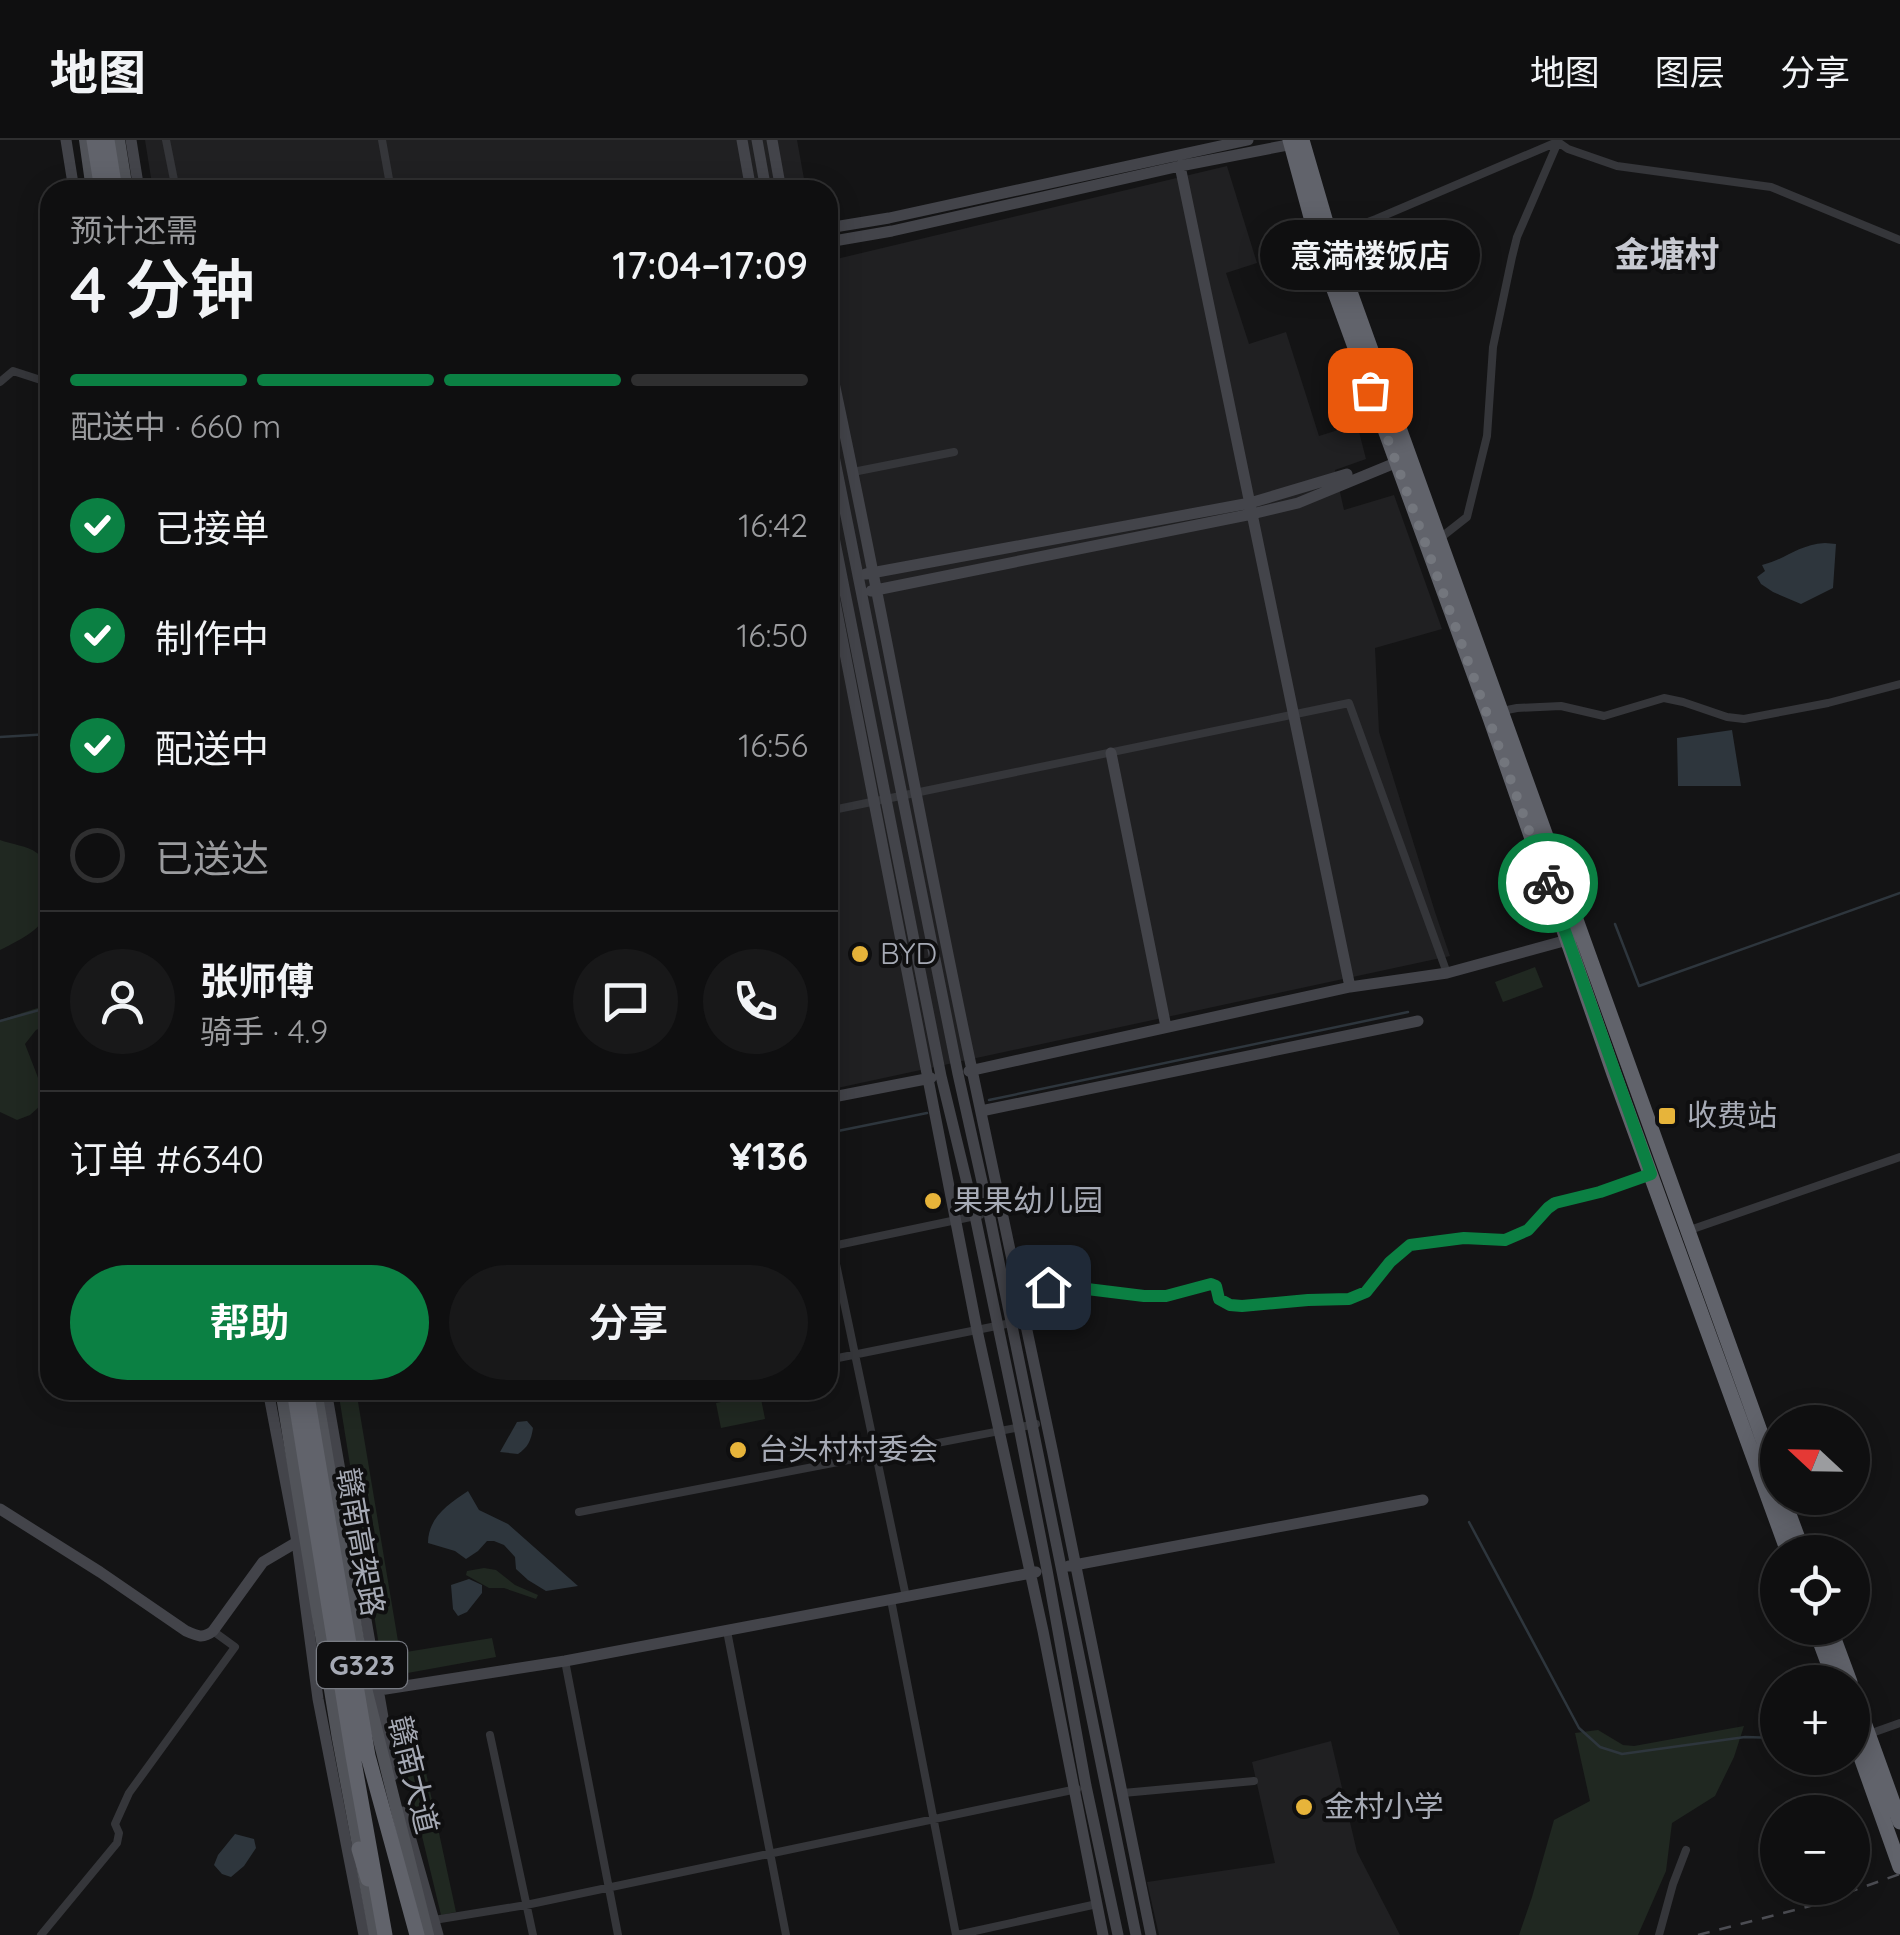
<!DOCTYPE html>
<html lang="zh">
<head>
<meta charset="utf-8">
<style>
	:root { --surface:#0f0f10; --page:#181819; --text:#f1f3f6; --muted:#9b9c9f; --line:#2f2f30; --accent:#0b8043 }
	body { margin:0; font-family:Quicksand,"Noto Sans SC",sans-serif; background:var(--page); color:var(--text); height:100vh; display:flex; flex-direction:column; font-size:38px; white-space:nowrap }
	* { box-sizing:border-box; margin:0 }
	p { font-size:32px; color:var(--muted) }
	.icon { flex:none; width:55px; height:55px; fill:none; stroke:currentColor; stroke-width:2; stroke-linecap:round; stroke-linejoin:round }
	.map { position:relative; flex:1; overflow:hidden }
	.sheet { position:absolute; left:40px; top:40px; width:798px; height:1220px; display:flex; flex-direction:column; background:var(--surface); border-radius:30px; box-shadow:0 5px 25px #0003,0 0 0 2px var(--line) }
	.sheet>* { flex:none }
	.needle { width:65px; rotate:292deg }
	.controls { position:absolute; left:1760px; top:1265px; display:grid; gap:20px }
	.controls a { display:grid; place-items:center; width:110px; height:110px; border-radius:50%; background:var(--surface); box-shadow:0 5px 25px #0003,0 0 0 2px var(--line); font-size:50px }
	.pin { position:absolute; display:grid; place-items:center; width:85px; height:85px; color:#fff; margin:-42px; border-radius:20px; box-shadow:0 5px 15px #0006 }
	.courier { position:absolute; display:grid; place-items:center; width:100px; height:100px; margin:-50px; border:8px solid #0b8043; border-radius:50%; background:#fff; color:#222; box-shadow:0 2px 12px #0007 }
	.bubble { position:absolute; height:70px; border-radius:35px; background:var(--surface); box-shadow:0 5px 25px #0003,0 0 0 2px var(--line); font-size:32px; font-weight:600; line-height:70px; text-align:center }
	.overview em { font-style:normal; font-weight:600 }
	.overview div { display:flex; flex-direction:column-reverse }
	.overview { display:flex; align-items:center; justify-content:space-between; height:170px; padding:0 30px }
	h1 { font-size:65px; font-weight:600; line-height:75px }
	.bar { display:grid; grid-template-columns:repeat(4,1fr); gap:15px 10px; align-content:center; height:120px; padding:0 30px }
	.bar i { height:12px; border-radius:8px; background:var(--line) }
	.bar .on { background:var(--accent) }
	.bar p { grid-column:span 4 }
	.line { display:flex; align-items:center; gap:25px; padding:0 30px; border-top:2px solid var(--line) }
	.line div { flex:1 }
	.round { display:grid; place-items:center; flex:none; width:105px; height:105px; border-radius:52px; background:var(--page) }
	ol { padding:0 30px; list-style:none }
	li { display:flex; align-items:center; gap:30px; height:110px }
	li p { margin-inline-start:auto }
	li .icon { padding:10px; border-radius:50%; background:var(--accent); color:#fff; stroke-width:4 }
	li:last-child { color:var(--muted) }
	li i { width:55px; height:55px; border:5px solid var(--line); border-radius:50% }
	.button { display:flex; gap:20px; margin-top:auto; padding:20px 30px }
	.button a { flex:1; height:115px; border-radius:60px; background:var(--accent); color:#fff; font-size:40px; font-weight:600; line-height:115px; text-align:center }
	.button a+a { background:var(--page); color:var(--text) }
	header { display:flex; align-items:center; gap:60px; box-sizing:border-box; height:140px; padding:0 50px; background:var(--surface); border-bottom:2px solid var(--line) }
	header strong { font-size:48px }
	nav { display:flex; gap:55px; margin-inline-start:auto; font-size:35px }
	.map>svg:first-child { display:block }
</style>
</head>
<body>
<header>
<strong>地图</strong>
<nav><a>地图</a><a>图层</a><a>分享</a></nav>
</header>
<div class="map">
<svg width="1900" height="1795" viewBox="0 0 1900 1795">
	<rect width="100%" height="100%" fill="#141415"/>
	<path fill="#202022" d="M145,0h652l9,50h-653z
		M1227,26l30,97 -31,10 23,71 37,-12 33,104 38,-12 9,35 -31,11 9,40 50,-15 48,134 -67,19 4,84 56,180 15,44 -622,134v-829z
		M1331,1601l26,111 43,83h-241l-12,-53 128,-19 -23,-101z"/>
	<path fill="#202821" d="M0,700c11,4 28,6 37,13 18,12 17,48 7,66 -7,13 -30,24 -44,31z
		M1535,827l8,20 -40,15 -8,-20z
		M50,864v20l-14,6 -11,14 17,44 -2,18 -10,9 -13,5 -17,-8v-92z
		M338,1250h18l44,263 92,-15 4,19 -94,17c-12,-1 -16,-5 -21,-16z
		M760,1254l5,25 -44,9 -5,-25z
		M484,1428l12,2 19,15 23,10 -2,4 -32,-11h-15l-23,-13 1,-4z
		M413,1572l43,200 -15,3 -43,-179v-11l4,-9z
		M1744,1586l-10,31 -19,39 -43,27 -6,48 -28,64h-119l13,-38 22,-77 36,-19 -15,-68 23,-3 25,15 11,1z"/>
	<path fill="#2e363d" d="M1825,403l11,1 -3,44 -32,16 -28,-12 -12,-8 -4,-7 8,-6 -3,-6c25,-6 35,-20 63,-22z
		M1732,590l9,56h-63l-1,-48z
		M527,1281l6,7c-2,13 -5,19 -15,26l-18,-2 17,-30z
		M468,1351l11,19 29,14 70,62 -32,5 -18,-11 -12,-11 -1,-12 -11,-12 -10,-4h-7l-9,10 -12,8 -11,-8 -27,-8c0,-25 20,-39 40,-52z
		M469,1439l13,6v8l-15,19 -9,4 -5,-7 -2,-24z
		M235,1694l19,5 2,9 -12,18 -13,11 -9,-3 -8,-9 4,-10z"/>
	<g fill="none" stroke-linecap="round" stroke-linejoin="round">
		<path stroke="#2e363d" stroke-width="2.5" d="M0,597l50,-3
			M1615,784l24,62 261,-93
			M0,881l50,-14
			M989,960l419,-88
			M828,993l99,-20
			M1469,1382l110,206 21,19 22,7 123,-17 33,1"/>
		<path stroke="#35363a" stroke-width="8" d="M166,0l10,50
			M382,0l9,50
			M1330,96l46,-17 181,-77
			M0,242l13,-11 37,12
			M853,332l101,-20
			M1439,399l28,-22 20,-81 6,-89 19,-90 5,-20 41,-95 10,7 49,17 154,21 129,53
			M1502,571l15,-3 44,-2 43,10 60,-18 19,4 44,15 17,2 84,-16 72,-19
			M828,671l521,-108 98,270
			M828,1086l78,371
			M1687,1091l213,-74
			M828,1107l152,-32
			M1017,1136l31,11 31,1 65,9 22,-2 45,-11 4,2 4,13 12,6 11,1 65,-6 42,-1 17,-7 25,-30 19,-17 54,-8 41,3 23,-10 19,-23 8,-4 45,-11 51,-18
			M828,1220l198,-40
			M579,1372l457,-88
			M891,1460l65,335
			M727,1491l59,304
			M565,1521l53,274
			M1869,1594l31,-11
			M490,1595l43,200
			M1123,1653l131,-12
			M434,1780l92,-15 551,-116
			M41,1795l76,-92 2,-10 -4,-9 14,-31 106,-146 -22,-16
			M957,1795l140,-31
			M1659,1795l14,-51 13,-34"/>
		<path stroke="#43444a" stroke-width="11" d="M66,0l8,50
			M131,0l8,50
			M742,0l9,50
			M757,0l9,50
			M772,0l9,50
			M1180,26l170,821
			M828,88l61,-10 359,-78
			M828,102l64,-11 288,-65 118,-23
			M828,215c52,237 93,477 144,715 62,288 121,576 179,865
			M828,286l130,648 31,139 147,722
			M828,367l113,569 34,140 44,211 28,143 39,216 32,149
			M828,426l149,764 66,301 60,304
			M866,434l384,-71 97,-29
			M871,451l381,-77 46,-11 102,-42
			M1111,613l55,274
			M969,931l381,-84 97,-14 124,-34
			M828,958l103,-20
			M981,971l437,-90
			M268,1250l29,152 21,157 46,236
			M326,1250l67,385
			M0,1369l100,63 86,59c11,5 17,8 27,0l50,-69 34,-20
			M1069,1426l354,-66
			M360,1553l205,-32 471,-89
			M403,1672l35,123"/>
		<path stroke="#515359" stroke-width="12" d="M85,0l7,50
			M119,0l8,50
			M281,1250l57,349 37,196
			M316,1250l51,302 61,243"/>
		<path stroke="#61636b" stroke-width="15" d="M94,0l8,50
			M107,0l8,50
			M1290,0l31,114 169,464 124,356 174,478
			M1302,0l28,96 448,1245
			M294,1250l59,366 32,179
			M306,1250l62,366 49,179
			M1783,1358l20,54
			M1815,1488l20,54
			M1830,1488l20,54
			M1852,1549l48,133
			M1852,1592l48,135
			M359,1709l9,30"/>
		<path stroke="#4c4d53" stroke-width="2.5" stroke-dasharray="12 10" stroke-linecap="butt" d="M1698,1795l112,-29 90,-32"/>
	</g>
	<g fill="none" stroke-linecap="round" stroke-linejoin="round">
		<path stroke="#73767d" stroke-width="10" stroke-dasharray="0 18" d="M1370,250l178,493"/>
		<path stroke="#0b8043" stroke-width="12" d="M1048,1147l31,1 65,8h22l45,-12 5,2 3,13 11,6 12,1 66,-6 41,-1 17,-7 24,-30 20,-17 54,-7 41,2 23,-10 20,-22 7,-5 45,-11 51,-18 -103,-291"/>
	</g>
	<g fill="#e7b43a" stroke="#0f0f10" stroke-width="4">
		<circle cx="860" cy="814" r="10"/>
		<rect x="1657" y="966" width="20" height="20" rx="5"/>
		<circle cx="933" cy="1061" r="10"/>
		<circle cx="738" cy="1310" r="10"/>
		<circle cx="1304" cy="1667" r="10"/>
	</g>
	<g text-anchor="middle" stroke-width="8" stroke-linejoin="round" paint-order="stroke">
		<rect fill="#0f0f10" stroke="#797c84" stroke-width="2.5" x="317" y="1502" width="90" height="46" rx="8"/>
		<g font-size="28" font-weight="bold" fill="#a6aab5">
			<text x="362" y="1535">G323</text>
		</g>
		<g font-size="30" fill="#a6aab5" stroke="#0f0f10" text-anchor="start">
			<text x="880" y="824">BYD</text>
			<text x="1687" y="986">收费站</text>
			<text x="953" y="1071">果果幼儿园</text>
			<text x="758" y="1320">台头村村委会</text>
			<text x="1324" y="1677">金村小学</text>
		</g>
		<g font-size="30" fill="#a6aab5" stroke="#0f0f10">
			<text transform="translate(360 1402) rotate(80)" y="10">赣南高架路</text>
			<text transform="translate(413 1635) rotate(76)" y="10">赣南大道</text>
		</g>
		<g font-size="35" font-weight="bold" fill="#c7c9d1" stroke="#0f0f10">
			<text x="1667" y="127">金塘村</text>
		</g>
	</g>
</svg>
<div class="controls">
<a><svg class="needle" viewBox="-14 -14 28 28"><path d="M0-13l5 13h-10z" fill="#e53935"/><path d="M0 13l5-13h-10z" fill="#9b9c9f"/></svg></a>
<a><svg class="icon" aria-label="locate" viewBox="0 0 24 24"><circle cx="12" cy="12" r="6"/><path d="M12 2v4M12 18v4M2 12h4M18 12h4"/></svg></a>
<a>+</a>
<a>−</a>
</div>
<div class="pin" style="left:1370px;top:250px;background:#ea580c"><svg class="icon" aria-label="bag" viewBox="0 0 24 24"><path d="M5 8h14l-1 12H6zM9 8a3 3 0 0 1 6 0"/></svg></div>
<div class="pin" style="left:1048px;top:1147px;background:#1f2937"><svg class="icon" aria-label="home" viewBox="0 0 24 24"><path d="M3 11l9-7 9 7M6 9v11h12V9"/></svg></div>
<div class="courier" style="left:1548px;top:743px"><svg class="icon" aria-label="bike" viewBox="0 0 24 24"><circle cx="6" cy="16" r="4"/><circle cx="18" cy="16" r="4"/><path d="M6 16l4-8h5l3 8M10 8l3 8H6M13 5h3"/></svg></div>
<div class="bubble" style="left:1260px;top:80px;width:220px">意満楼饭店</div>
<section class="sheet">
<div class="overview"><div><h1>4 分钟</h1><p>预计还需</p></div><em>17:04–17:09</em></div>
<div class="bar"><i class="on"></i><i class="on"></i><i class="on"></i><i></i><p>配送中 · 660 m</p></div>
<ol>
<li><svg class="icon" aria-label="check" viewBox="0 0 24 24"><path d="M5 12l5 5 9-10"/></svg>已接单<p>16:42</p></li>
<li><svg class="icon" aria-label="check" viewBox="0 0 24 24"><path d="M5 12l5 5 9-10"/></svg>制作中<p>16:50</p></li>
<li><svg class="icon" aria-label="check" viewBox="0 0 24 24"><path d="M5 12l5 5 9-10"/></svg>配送中<p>16:56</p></li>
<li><i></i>已送达</li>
</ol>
<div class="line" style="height:180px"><a class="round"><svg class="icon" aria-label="person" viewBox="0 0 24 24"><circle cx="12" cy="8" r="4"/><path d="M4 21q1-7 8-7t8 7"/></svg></a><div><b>张师傅</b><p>骑手 · 4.9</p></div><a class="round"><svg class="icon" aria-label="chat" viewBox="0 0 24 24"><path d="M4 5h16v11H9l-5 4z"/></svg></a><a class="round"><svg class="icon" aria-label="phone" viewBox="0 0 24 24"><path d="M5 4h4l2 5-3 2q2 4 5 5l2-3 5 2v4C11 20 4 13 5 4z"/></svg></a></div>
<div class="line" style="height:130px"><div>订单 #6340</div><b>¥136</b></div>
<div class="button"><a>帮助</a><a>分享</a></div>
</section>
</div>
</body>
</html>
